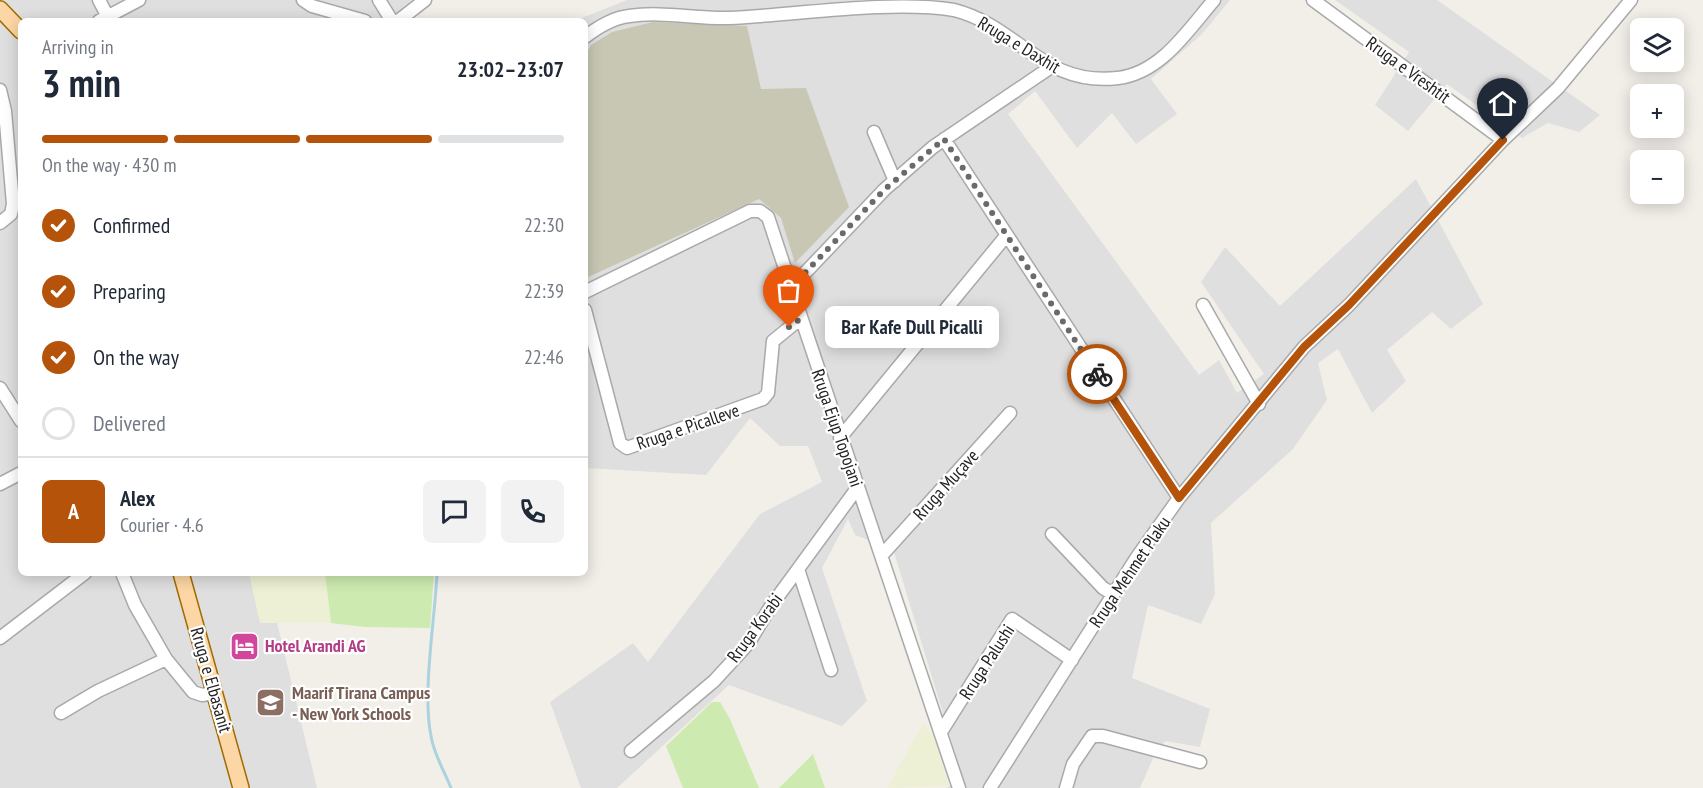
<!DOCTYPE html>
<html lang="en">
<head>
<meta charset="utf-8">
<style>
	:root { --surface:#fff; --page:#f2f2f3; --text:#1f2937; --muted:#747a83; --line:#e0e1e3; --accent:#b45309 }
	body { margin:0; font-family:"PT Sans Narrow",sans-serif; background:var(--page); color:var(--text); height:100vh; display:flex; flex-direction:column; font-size:22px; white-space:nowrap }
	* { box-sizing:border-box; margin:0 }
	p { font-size:20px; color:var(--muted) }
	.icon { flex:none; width:33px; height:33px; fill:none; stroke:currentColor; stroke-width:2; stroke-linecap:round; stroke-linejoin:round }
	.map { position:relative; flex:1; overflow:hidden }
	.drawer { position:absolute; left:18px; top:18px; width:570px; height:558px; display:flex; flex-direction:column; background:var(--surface); border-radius:9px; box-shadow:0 3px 15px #0003 }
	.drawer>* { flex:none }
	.controls { position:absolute; left:1630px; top:18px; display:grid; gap:12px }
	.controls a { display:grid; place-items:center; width:54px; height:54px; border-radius:9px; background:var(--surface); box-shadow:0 3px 15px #0003; font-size:30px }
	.pin { position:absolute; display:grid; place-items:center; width:51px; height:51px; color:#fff; margin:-62px -26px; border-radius:50% 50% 50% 0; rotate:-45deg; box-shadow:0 0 6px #0007 }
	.pin .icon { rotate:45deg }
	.courier { position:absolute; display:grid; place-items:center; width:60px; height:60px; margin:-30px; border:4px solid #b45309; border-radius:50%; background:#fff; color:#222; box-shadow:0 2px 8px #0007 }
	.bubble { position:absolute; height:42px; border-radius:9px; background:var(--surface); box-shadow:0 3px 15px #0003; font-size:20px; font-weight:700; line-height:42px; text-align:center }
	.summary em { font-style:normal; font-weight:700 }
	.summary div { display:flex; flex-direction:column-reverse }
	.summary { display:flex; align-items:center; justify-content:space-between; height:102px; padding:0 24px }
	h1 { font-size:39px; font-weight:700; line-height:45px }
	.bar { display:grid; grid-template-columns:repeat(4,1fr); gap:9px 6px; align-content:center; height:72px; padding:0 24px }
	.bar i { height:8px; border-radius:4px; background:var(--line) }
	.bar .selected { background:var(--accent) }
	.bar p { grid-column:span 4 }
	.line { display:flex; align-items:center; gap:15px; padding:0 24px; border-top:2px solid var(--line) }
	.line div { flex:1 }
	.round { display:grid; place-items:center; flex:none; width:63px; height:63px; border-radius:9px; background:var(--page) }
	ol { padding:0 24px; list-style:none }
	li { display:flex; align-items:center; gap:18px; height:66px }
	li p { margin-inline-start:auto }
	li .icon { padding:6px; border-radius:50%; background:var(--accent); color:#fff; stroke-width:4 }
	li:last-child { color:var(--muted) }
	li i { width:33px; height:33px; border:3px solid var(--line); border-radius:50% }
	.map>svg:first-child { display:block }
</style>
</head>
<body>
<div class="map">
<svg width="1703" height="788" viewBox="0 0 1703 788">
	<rect width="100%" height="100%" fill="#f2efe9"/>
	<path fill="#e0dfdf" d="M0,0h413l-12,10 11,11h-391v552h244l52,215h-317z
		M627,0h603l-28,34 -51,45 26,35 -41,30 -24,-31 -35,35 -42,-57 -27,23 191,261 20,-15 18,33 27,-19 -63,-92 24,-35 55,59 136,-127 67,125 -32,25 -19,-17 -45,38 19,31 -34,32 -34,-64 -20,14 9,37 -34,49 -82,74 4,71 -14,30 -53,-19 -16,73 78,31 -10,38 -35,-6 -12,17 -13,30h-194l17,-9 -70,-230 -38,-14 -7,-16 -26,49 45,133 -25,25 -113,-41 -112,103h-36l-31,-86 83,-59 15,19 112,-148 62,-32 -14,-36h-28l-30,-28 -44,57 -121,-7v-447h-11z
		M1335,0h102l163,115 -21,17 -31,-9 -26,15 -75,-54 -39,47 -33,-26 34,-53z"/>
	<path fill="#c7c7b4" d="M653,22l94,4 14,63 45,-1 43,119 -54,56 -14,-45 -22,-19 -171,78 -3,-13v-208l6,-11 21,-13z"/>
	<path fill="#eef0d5" d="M249,573h76l6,50h-71z
		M923,723l11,12 15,51 -62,2z"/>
	<path fill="#cdebb0" d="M325,573h109l-4,55 -65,-1 -34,-4z
		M712,702h8l10,17 29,69h-76l-17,-42z
		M813,754l12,34h-46z"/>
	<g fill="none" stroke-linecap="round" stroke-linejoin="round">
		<path stroke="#aad3df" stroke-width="3" d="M437,573c-2,47 -15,119 -6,163 3,19 13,34 20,52"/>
		<defs>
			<path id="minor" d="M99,0l11,21
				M303,0l9,6 53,15
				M379,0l13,21
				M1313,0l190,140
				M99,21l40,-21
				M398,21l27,-21
				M585,37c13,-10 27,-19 44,-21 33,-5 67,3 100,2 67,-3 161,-18 225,-8 64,16 89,77 164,68 43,-5 70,-48 96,-78
				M0,90l5,21 8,93 -2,10 -11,9
				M874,132l21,49
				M944,139l235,359
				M585,292l165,-81h10l8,6 25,76
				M1203,305l56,99
				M585,310l35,133 7,5 136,-49 5,-6 5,-52 27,-22
				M0,388l21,33
				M840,438l166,-202
				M0,484l21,-11
				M1052,534l51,54 10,6
				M882,555l128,-142
				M798,569l33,101
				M122,573l13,32 31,54 27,33 9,3 13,-2
				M0,638l85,-65
				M61,713l37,-22 68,-32
				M941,732l71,-113 60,41
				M631,751l83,-70 34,-37 23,-38 87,-119
				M959,788l-166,-495 9,-17 83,-87 48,-42 118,-80
				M990,788l147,-231 42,-59 125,-151 45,-42 154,-165 55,-52 73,-88
				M1066,788l7,-24 19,-28h11l97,26"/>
			<path id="major" d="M0,9l21,22
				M181,573l60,215"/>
		</defs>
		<use href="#minor" stroke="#a9a9a9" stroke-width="15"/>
		<use href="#major" stroke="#a06b00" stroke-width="18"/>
		<use href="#minor" stroke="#fff" stroke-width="12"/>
		<use href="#major" stroke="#fcd6a4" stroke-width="15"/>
	</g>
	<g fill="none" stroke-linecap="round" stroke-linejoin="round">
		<path stroke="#6b6a68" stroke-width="6" stroke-dasharray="0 10.8" d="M789,327l11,-8 -7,-26 9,-17 83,-87 59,-50 153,235"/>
		<path stroke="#b45309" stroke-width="8" d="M1097,374l82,124 125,-151 45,-42 154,-165"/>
	</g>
	<defs>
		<symbol id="hotel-square" viewBox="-11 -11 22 22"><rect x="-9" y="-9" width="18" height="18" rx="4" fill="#d1479c" stroke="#fff"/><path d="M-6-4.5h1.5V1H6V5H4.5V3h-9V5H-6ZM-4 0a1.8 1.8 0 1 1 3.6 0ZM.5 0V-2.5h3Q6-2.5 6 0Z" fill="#fff"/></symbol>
		<symbol id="school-square" viewBox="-11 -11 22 22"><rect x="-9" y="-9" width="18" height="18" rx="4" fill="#8d6e63" stroke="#fff"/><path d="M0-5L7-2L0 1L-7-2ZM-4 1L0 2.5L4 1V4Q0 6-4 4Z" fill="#fff"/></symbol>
	</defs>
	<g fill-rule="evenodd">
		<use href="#hotel-square" x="228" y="630" width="33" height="33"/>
		<use href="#school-square" x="254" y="686" width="33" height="33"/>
	</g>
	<g text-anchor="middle" stroke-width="4.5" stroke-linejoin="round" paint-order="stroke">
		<g font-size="18" fill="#222" stroke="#fff">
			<text transform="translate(1019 45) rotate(31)" y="6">Rruga e Daxhit</text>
			<text transform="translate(1408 70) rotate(36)" y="6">Rruga e Vreshtit</text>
			<text transform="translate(688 427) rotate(-19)" y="6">Rruga e Picalleve</text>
			<text transform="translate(837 428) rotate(71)" y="6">Rruga Ejup Topojani</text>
			<text transform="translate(946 485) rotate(-48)" y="6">Rruga Muçave</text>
			<text transform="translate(1130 572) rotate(-56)" y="6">Rruga Mehmet Plaku</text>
			<text transform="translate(755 628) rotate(-54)" y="6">Rruga Korabi</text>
			<text transform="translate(987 662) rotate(-57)" y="6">Rruga Palushi</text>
			<text transform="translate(211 680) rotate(74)" y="6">Rruga e Elbasanit</text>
		</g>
		<g font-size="18" font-weight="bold" fill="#b23c85" stroke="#fff" text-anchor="start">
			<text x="265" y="652">Hotel Arandi AG</text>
		</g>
		<g font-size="18" font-weight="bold" fill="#785e54" stroke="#fff" text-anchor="start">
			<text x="292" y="699">Maarif Tirana Campus<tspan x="292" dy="21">- New York Schools</tspan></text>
		</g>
	</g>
</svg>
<div class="controls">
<a><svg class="icon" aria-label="layers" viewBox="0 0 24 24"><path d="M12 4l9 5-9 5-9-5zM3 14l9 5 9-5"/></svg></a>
<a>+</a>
<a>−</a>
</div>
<div class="pin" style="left:789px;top:327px;background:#ea580c"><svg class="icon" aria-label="bag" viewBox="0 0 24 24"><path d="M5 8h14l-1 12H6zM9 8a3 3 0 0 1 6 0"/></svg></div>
<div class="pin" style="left:1503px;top:140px;background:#1f2937"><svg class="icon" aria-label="home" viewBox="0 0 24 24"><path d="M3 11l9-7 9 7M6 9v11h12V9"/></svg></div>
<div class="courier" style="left:1097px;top:374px"><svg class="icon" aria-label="bike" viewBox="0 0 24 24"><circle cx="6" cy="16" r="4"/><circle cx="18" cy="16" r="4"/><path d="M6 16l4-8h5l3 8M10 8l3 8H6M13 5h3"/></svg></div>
<div class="bubble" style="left:825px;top:306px;width:174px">Bar Kafe Dull Picalli</div>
<section class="drawer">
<div class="summary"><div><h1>3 min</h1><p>Arriving in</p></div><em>23:02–23:07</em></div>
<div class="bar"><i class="selected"></i><i class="selected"></i><i class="selected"></i><i></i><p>On the way · 430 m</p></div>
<ol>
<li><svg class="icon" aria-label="check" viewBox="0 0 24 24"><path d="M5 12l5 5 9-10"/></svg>Confirmed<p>22:30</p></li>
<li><svg class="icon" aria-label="check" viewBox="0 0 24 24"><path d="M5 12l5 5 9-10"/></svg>Preparing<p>22:39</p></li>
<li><svg class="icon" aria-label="check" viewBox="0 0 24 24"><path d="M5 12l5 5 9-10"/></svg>On the way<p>22:46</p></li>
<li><i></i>Delivered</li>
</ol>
<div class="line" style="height:108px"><b class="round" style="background:var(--accent);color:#fff">A</b><div><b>Alex</b><p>Courier · 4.6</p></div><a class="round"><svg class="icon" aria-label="chat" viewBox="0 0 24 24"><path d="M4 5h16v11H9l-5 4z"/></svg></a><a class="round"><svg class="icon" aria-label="phone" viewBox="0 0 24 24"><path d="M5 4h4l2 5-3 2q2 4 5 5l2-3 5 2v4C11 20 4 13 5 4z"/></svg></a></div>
</section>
</div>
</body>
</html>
